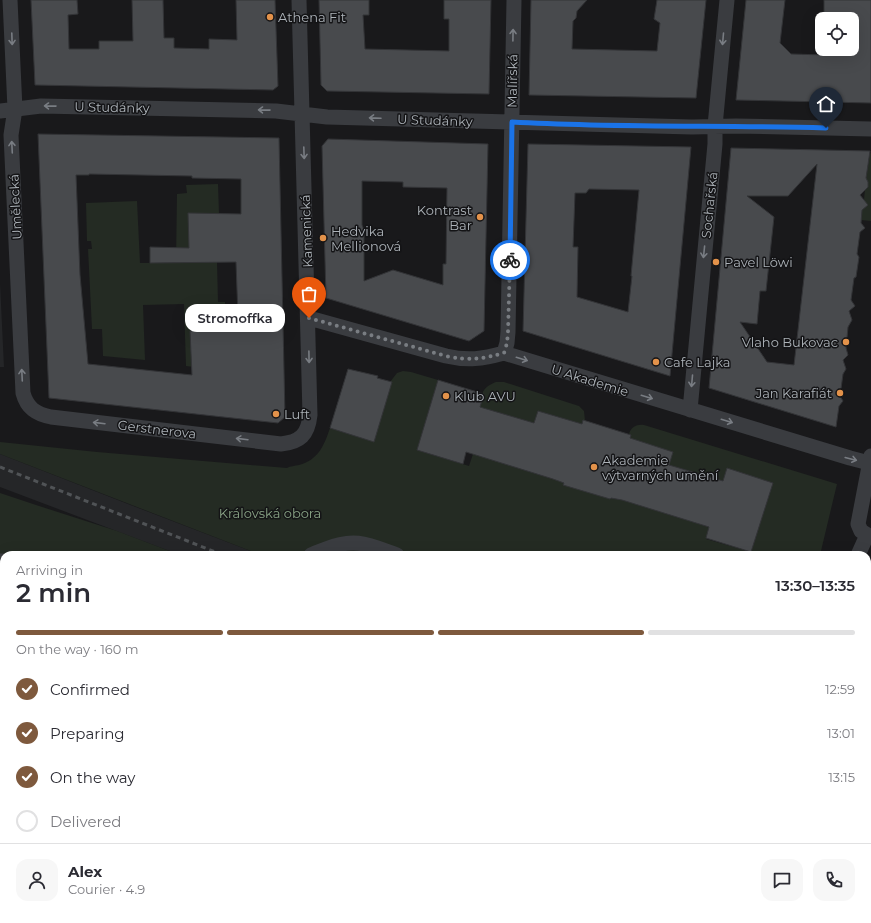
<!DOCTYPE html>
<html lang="en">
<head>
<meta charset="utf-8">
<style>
	:root { --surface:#fff; --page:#f7f7f7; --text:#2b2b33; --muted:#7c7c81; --line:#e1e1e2; --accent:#7e593d }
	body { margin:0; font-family:Montserrat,sans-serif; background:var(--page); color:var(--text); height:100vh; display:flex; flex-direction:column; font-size:15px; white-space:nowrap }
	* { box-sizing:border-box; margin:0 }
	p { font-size:13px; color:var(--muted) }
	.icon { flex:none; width:22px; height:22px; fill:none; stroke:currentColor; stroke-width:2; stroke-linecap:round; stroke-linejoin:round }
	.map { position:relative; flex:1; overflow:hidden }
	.panel { position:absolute; left:0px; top:551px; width:871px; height:372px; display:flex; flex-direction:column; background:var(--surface); border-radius:12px 12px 0 0; box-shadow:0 4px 16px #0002 }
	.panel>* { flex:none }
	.fabs { position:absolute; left:815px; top:12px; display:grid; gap:8px }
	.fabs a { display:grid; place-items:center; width:44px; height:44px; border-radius:8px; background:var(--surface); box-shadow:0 4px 16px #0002; font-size:20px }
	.pin { position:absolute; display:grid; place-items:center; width:34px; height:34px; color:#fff; margin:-41px -17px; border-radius:50% 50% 50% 0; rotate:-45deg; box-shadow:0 0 4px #0007 }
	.pin .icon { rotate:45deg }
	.courier { position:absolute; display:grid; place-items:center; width:40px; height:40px; margin:-20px; border:3px solid #1a73e8; border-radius:50%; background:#fff; color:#222; box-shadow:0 1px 5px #0007 }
	.bubble { position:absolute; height:28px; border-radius:12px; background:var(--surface); box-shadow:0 4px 16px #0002; font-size:13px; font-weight:600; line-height:28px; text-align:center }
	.head em { font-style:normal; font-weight:600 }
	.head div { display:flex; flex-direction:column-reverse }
	.head { display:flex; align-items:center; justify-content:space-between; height:68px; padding:0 16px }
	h1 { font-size:26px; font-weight:600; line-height:30px }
	.bar { display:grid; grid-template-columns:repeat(4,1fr); gap:6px 4px; align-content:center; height:48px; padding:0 16px }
	.bar i { height:5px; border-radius:3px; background:var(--line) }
	.bar .selected { background:var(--accent) }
	.bar p { grid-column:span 4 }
	.line { display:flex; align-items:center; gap:10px; padding:0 16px; border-top:1px solid var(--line) }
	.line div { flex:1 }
	.round { display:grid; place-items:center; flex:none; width:42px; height:42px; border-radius:12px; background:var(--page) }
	ol { padding:0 16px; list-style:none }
	li { display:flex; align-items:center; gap:12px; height:44px }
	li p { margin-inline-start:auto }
	li .icon { padding:4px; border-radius:50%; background:var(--accent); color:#fff; stroke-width:4 }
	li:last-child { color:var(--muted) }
	li i { width:22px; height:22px; border:2px solid var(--line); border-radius:50% }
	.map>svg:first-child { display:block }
</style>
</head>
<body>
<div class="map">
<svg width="871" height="923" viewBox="0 0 871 923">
	<rect width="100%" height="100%" fill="#19191b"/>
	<path fill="#252628" d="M0,283l4,84h-4z
		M0,454l128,50 133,51h-81l-180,-68z
		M867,787l4,1v31l-4,-1z"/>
	<path fill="#242b23" d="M870,152l1,2v67l-10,-1 1,-11 3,-2 -1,-7 1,-11 3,-2v-5l-2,-3z
		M218,184l1,30 -29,48h27l1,40h7l1,69 -40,-5 -2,-62 -41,1 2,55 -42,-4 -1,-27h-10l-4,-80h4l-1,-8h-4l-1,-38 51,-2 3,62h36l1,-69 10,-1 -1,-8z
		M403,371l8,1 27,8 -21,70 52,16 4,-12 80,25 11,4v2l46,14 1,-1 11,2 87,27 -3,12 45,13 22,-69 -46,-14 -4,12 -54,-16 -39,-27 1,-3 -2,-1c2,-7 8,-10 15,-9l193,59 -17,71h-559l-261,-101v-12l97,10 190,16c3,-2 8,-2 12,-3 19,-5 25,-19 31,-37l44,14 16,-60 7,-9z
		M496,382h8l75,24 5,5 1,10 -2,-1 -1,4 -44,-13 -4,12 -54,-16 4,-13h-2c3,-7 7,-9 14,-12z
		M0,493l39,13 78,25 63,24h-176v364h863v-101l4,1v104h-871z
		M871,569v219l-4,-1v-216z"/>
	<path fill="#484a4d" stroke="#333437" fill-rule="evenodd" d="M31,0h46l1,14 -10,1 1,34h30v-8h34l-1,-41h31l1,38h10v10l35,1v-10l28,1 -1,-40h39l3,86 -5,4 -238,-5z
		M319,0h50v15h-6l2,34 84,2v-32h-5v-19h47l-2,94 -162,-3 -6,-6z
		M531,0h56l-10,11 -1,7 -3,3 -1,28 85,2 3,-28 -6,-4 3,-19h49l-10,98 -167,-3z
		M746,0h39l-5,43 11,11 35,1 1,-6h25v-30h-28v-19h47v103l-135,-3z
		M38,134l241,4 6,279 -7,6 -229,-25zM89,174l103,2v2l49,1v35l-53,-1 1,35 -39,-1v16l86,-1 2,55h-5l1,12 -44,2 2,44 -104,-11 -8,-89 -4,-100h13z
		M328,139l160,5 -4,187 -15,10 -143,-43 -4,-152zM362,181l41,1v5l44,1 -1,76h-3v21l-50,-15 -29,11v-51l-2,-5z
		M528,144l163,3 -21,229 -147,-45zM589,189l50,1 -8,86h1l-4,36 -51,-15 1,-50h-5l2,-54h11z
		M731,148l139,3 -4,27 2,4v5l-8,8 8,10 -6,5 -1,13 4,5 -5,4 -3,22 2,3 -3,20 -2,1 -3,22 4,6 -6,5 3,9 -4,7 -2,21 2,7 -5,5 3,9 -3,5 -3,22 3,5 -4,5 -3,21 -127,-39zM817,164l-23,201 -27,-3 -27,-40 17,2 3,-33h6l8,-74 -27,-21h41z
		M348,369l30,7 -1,2 15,4 -18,60 -44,-14z
		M438,380l46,14 -4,13 54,16 4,-12 44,13 1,-4 48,15 -1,3 43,14 -4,13 54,16 4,-13 46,15 -22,69 -45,-14 3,-11 -87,-27 -11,-2 -1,1 -47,-14 1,-2 -11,-4 -87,-27 -3,12 -46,-14z"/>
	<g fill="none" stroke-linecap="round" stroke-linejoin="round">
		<path stroke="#3a3c40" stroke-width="15" d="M10,0l5,109 -4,26 12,258c4,15 13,21 28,24l230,27c19,-2 27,-9 29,-29l-11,-415
			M0,111l41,-5 235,5 51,6 365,10 44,-1 135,3
			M309,318l137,38c22,5 36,3 58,-3l346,105 19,5
			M504,353l3,-10 1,-11 6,-332
			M690,410l25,-266v-18l12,-126
			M871,456l-13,68 3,7 10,6
			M311,555c5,-3 10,-4 15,-6 29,-12 43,-4 71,6
			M858,555l9,-20
			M0,561h4
			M867,622l4,2"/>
		<path stroke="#505356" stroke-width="3" stroke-dasharray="5 4" stroke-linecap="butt" d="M0,467l223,88
			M867,802l4,2"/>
	</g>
	<defs><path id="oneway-shaft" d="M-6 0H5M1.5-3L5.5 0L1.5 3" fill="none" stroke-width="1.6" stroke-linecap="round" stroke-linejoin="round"/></defs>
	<g stroke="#797d83">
		<use href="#oneway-shaft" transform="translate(513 35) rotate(-89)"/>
		<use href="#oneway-shaft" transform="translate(12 39) rotate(88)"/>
		<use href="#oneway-shaft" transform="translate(723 39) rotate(95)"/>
		<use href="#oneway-shaft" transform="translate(50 106) rotate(-179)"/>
		<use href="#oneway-shaft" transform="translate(264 110) rotate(-179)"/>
		<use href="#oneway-shaft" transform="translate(375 118) rotate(-178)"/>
		<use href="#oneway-shaft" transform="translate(12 147) rotate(-93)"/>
		<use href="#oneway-shaft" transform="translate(304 153) rotate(88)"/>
		<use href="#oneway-shaft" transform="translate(704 252) rotate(96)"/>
		<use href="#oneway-shaft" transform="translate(309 357) rotate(89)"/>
		<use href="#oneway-shaft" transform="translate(522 359) rotate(17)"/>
		<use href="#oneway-shaft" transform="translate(22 375) rotate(-93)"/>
		<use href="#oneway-shaft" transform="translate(692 381) rotate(95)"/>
		<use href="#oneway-shaft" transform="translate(647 397) rotate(17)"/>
		<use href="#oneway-shaft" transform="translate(727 421) rotate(17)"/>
		<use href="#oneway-shaft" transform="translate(99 423) rotate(-173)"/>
		<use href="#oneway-shaft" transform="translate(242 439) rotate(-173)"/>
		<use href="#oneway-shaft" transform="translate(851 459) rotate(14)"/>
	</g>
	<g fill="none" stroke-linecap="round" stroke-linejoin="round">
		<path stroke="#797d82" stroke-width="4" stroke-dasharray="0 7.2" d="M309,318l137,38c22,5 36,3 58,-3l3,-10 1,-11 2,-72"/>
		<path stroke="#1a73e8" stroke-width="5" d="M510,260l2,-138c104,6 209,3 314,6"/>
	</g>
	<g fill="#e3924a" stroke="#141416" stroke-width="1.5">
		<circle cx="270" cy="17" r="4"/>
		<circle cx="480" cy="217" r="4"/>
		<circle cx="323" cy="238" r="4"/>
		<circle cx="716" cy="262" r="4"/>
		<circle cx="846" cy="342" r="4"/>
		<circle cx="656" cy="362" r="4"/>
		<circle cx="840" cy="393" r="4"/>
		<circle cx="446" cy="396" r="4"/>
		<circle cx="276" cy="414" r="4"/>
		<circle cx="594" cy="467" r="4"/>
	</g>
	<g text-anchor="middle" stroke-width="3" stroke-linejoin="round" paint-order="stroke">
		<g font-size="13" fill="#adb3b9" stroke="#141416" text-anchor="start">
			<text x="278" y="22">Athena Fit</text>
			<text x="472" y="215" text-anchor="end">Kontrast<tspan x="472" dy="15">Bar</tspan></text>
			<text x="331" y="236">Hedvika<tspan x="331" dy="15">Mellionová</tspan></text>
			<text x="724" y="267">Pavel Löwi</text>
			<text x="838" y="347" text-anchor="end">Vlaho Bukovac</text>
			<text x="664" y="367">Cafe Lajka</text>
			<text x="832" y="398" text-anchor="end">Jan Karafiát</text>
			<text x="454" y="401">Klub AVU</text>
			<text x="284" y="419">Luft</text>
			<text x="602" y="465">Akademie<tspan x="602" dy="15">výtvarných umění</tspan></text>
		</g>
		<g font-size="13" fill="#adb3b9" stroke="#141416">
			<text transform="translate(512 81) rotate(-89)" y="5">Malířská</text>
			<text transform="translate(112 107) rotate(1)" y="5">U Studánky</text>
			<text transform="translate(435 120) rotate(2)" y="5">U Studánky</text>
			<text transform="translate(709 205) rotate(-84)" y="5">Sochařská</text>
			<text transform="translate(15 207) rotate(-93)" y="5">Umělecká</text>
			<text transform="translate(306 231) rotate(-92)" y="5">Kamenická</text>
			<text transform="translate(590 380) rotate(17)" y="5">U Akademie</text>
			<text transform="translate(157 429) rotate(7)" y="5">Gerstnerova</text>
		</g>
		<g font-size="13" fill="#89a386" stroke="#141416">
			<text x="270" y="518">Královská obora</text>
		</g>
	</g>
</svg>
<div class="fabs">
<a><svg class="icon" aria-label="locate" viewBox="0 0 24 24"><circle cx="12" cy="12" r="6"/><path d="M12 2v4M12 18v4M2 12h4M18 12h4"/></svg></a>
</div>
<div class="pin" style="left:309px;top:318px;background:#ea580c"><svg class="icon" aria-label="bag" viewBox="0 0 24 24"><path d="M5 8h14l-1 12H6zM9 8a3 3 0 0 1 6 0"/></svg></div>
<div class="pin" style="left:826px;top:128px;background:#1f2937"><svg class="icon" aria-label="home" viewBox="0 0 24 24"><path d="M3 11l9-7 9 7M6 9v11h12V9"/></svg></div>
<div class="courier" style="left:510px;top:260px"><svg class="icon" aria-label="bike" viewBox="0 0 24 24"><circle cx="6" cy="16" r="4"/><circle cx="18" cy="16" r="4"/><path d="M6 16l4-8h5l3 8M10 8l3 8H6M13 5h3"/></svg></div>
<div class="bubble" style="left:185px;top:304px;width:100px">Stromoffka</div>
<section class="panel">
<div class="head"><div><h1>2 min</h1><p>Arriving in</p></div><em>13:30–13:35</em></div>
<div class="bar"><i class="selected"></i><i class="selected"></i><i class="selected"></i><i></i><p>On the way · 160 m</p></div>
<ol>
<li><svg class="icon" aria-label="check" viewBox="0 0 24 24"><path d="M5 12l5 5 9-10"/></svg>Confirmed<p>12:59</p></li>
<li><svg class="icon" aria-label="check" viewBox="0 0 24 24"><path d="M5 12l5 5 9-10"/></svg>Preparing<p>13:01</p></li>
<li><svg class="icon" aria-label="check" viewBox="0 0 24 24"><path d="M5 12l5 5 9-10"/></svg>On the way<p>13:15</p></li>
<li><i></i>Delivered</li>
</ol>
<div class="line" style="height:72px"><a class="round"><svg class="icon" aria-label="person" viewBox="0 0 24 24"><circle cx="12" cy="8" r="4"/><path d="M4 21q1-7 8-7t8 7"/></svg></a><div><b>Alex</b><p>Courier · 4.9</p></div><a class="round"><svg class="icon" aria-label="chat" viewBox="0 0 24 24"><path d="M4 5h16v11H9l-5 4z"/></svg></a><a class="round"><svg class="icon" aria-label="phone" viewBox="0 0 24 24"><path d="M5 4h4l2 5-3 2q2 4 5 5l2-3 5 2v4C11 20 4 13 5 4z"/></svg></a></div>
</section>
</div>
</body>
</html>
